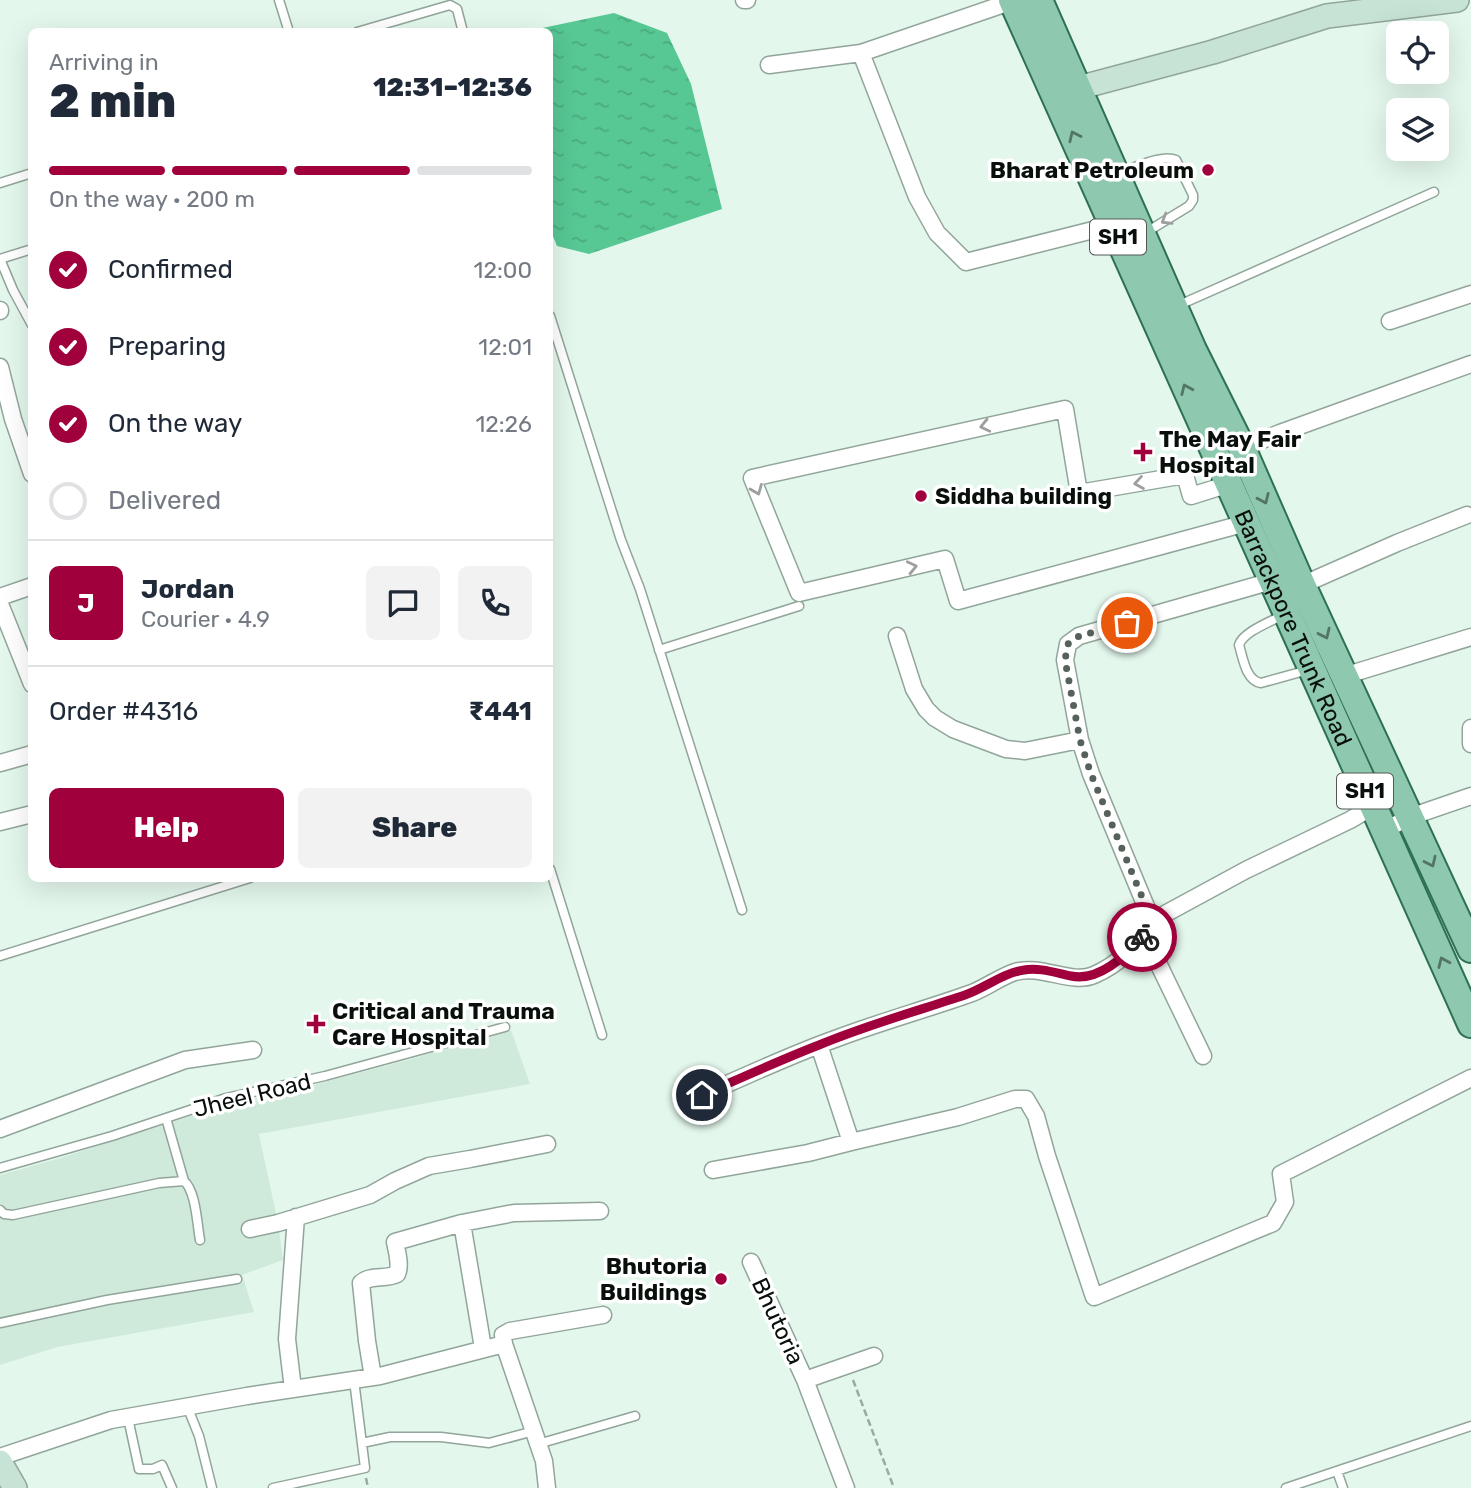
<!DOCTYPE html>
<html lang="en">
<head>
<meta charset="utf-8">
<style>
	:root { --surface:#fff; --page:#f2f2f3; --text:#1f2937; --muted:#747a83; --line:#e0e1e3; --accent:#a0003b }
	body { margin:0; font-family:Rubik,sans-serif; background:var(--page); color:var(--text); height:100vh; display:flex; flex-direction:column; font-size:26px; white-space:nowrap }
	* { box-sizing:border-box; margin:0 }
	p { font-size:23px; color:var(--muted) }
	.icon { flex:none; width:38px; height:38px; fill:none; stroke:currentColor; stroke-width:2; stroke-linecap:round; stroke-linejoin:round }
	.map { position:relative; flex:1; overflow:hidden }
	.details { position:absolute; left:28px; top:28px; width:525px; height:854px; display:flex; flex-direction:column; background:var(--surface); border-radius:10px; box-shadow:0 7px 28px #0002 }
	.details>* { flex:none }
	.buttons { position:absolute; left:1386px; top:21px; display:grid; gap:14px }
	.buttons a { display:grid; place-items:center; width:63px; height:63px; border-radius:10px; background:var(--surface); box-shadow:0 7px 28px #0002; font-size:35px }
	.pin { position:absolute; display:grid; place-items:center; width:60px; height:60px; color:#fff; margin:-30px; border:4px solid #fff; border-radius:50%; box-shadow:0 2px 7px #0007 }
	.courier { position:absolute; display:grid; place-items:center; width:70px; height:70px; margin:-35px; border:5px solid #a0003b; border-radius:50%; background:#fff; color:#222; box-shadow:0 2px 9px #0007 }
	.headline em { font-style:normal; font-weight:800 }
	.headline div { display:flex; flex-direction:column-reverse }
	.headline { display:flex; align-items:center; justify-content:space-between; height:119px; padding:0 21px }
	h1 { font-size:46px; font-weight:800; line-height:52px }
	.bar { display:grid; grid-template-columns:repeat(4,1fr); gap:10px 7px; align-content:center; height:84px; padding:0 21px }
	.bar i { height:9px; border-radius:5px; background:var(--line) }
	.bar .selected { background:var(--accent) }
	.bar p { grid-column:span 4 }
	.line { display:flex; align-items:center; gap:18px; padding:0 21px; border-top:2px solid var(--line) }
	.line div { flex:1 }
	.round { display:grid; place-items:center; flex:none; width:74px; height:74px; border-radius:10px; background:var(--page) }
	ol { padding:0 21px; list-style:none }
	li { display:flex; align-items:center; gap:21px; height:77px }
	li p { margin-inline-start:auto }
	li .icon { padding:7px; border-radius:50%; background:var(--accent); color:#fff; stroke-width:4 }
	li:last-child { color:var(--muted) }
	li i { width:38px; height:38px; border:4px solid var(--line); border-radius:50% }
	.cta { display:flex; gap:14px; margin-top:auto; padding:14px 21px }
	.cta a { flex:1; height:80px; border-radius:10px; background:var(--accent); color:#fff; font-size:28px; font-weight:800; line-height:80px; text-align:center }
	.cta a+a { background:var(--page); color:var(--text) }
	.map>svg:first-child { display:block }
</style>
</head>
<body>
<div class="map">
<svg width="1471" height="1488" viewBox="0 0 1471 1488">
	<defs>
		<pattern id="water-ripples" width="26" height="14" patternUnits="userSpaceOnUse" patternTransform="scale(1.75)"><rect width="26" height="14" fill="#57c794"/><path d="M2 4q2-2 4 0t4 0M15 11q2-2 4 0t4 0" fill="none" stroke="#4aaa7e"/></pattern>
	</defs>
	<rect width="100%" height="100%" fill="#e3f7ec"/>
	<path fill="#cfeada" d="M511,1030l19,54 -271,50 19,89 5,37 -41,15 12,37 -197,35 -57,18v-190l57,-16 168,-54 74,-16 116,-31z"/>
	<path fill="url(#water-ripples)" d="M614,13l53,20 24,51 31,125 -133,45 -32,-8 -7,-17v-197l-22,-1z"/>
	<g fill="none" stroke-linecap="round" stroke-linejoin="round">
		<defs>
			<path id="lane" d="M279,0l10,32
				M357,32l93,-27 7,4 6,23
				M1120,172c15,-4 42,-18 56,-12l17,35v5l-4,6 -44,27
				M0,183l32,-10
				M32,249l-32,10 13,31 19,35
				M1177,306l257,-114
				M550,316l71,224 19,49 102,321
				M1283,615c-13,7 -40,17 -44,30 4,13 7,36 22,38l47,-13
				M659,650l140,-44
				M550,869l52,166
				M0,956l250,-78
				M166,1118l18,63
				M0,1168l112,-32 114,-38 99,-22 180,-49
				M0,1210l4,4 9,1 146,-32 25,-2c12,10 13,43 16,59
				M0,1323l107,-23 130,-21
				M187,1406l12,30 13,52
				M128,1418l11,51h14l9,-4 10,23
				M362,1443l28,-6h51l48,6 45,-12
				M538,1444l97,-28
				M1337,1471l6,17
				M273,1488l92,-20 -11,-88
				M1286,1488l185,-62"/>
			<path id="street" d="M744,0h3
				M861,53l56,144 20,36 29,29 147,-37
				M769,65l92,-12 152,-52
				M0,310v1
				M1390,321l81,-27
				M0,367l13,52 19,55
				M1239,452l3,-4 38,-15 191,-69
				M1229,484l-38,12 -6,-21 -106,18 -14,-84 -313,69 47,115 146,-34 13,42 288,-78
				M1302,585l95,-42 70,-28
				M0,597l32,-11
				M0,604l32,80
				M897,636l17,53 12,20 9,9 18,11 53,20 19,2 55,-11 11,34 61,147 94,-51 104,-50 22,-13
				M1344,676l127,-39
				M1471,728v16
				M1080,740l-15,-80 3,-16 11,-8 193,-55
				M0,763l32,-9
				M0,822l32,-8
				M1383,831l27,-14 61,-21
				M1144,934l59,122
				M819,1045l32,97 107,-25 57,-18h11l10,17 11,40 47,141 179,-74 12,-21 -4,-28 190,-96
				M702,1095c44,-19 88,-40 133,-56 45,-17 92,-30 137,-46 15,-6 28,-16 43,-21 27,-8 56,13 79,3 25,-11 45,-31 58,-54
				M0,1129l185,-69 68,-10
				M713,1170l95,-17 43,-11
				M462,1223l21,125
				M250,1229l28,-6 92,-28 25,-14 34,-15 41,-7 77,-15
				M751,1262l54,118
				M373,1377l-6,-36 -6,-58c10,-9 24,-3 36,-9 4,-9 0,-22 -2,-32l67,-19 52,-10 86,-2
				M293,1389l-6,-50 9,-122
				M0,1457l111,-37 136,-24 133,-20 124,-32
				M547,1488l-3,-27 -40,-117 -1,-9 7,-4 93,-16
				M846,1488l-41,-108 69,-24"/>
			<path id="secondary" d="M1078,88l135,-36 114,-36 130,-16
				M0,1462l15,26"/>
			<g id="primary">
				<path id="s1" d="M1012,0c155,340 304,683 459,1024"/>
				<path d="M1039,0l154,350 49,98 60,137 169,364"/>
			</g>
		</defs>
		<use href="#lane" stroke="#92a59a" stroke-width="11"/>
		<use href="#street" stroke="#92a59a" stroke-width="19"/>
		<use href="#secondary" stroke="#92a59a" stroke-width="26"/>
		<use href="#primary" stroke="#2e7052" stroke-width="30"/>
		<path stroke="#9aaaa1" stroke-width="2.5" stroke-dasharray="7 3.5" stroke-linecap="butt" d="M853,1380l41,108
			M366,1478l2,10"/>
		<use href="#lane" stroke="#fff" stroke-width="8"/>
		<use href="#street" stroke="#fff" stroke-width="16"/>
		<use href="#secondary" stroke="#c6e3d6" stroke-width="23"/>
		<use href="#primary" stroke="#8ec8ae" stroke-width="26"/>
	</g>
	<defs><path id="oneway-chevron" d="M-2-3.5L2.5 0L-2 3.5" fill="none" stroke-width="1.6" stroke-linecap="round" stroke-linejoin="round" transform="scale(1.75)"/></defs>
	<g stroke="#527565">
		<use href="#oneway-chevron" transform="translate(1074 136) rotate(-115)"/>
		<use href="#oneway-chevron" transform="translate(1186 389) rotate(-114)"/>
		<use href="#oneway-chevron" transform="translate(1264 499) rotate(66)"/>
		<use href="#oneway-chevron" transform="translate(1325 634) rotate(65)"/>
		<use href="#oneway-chevron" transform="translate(1431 862) rotate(65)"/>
		<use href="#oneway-chevron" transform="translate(1443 962) rotate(-114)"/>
	</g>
	<g stroke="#9d9f9e">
		<use href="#oneway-chevron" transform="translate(1166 220) rotate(149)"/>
		<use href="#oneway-chevron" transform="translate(985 426) rotate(167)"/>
		<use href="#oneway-chevron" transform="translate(1139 483) rotate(171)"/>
		<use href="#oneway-chevron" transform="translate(757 490) rotate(68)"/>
		<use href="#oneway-chevron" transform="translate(912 567) rotate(-13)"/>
	</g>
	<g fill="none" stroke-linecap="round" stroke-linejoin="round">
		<path stroke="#55615a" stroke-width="7" stroke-dasharray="0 12.6" d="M1127,623l-48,13 -11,8 -3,16 15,80 11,34 61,147 -10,16"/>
		<path stroke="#a0003b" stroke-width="9" d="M702,1095c39,-17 78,-35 117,-50 48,-20 98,-34 146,-50 20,-7 38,-22 59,-25 15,-3 32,3 47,6 27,6 55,-20 71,-39"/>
	</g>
	<g fill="#a0003b" stroke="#fff" stroke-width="2.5">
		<circle cx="1208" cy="170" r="7"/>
		<path d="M1139.5 441.5h7v7h7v7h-7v7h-7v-7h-7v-7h7z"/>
		<circle cx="921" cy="496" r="7"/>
		<path d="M312.5 1013.5h7v7h7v7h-7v7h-7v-7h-7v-7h7z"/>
		<circle cx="721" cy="1279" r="7"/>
	</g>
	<g text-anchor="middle" stroke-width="7" stroke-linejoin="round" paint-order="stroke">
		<g fill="#fff" stroke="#535855" stroke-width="2">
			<rect x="1090" y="219.5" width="56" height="35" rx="5"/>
			<rect x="1337" y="773.5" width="56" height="35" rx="5"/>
		</g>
		<g font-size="21" font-weight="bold" fill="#09100c">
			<text x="1118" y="244">SH1</text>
			<text x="1365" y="798">SH1</text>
		</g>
		<g font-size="23" font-weight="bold" fill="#09100c" stroke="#fff" text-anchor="start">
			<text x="1194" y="178" text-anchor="end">Bharat Petroleum</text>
			<text x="1159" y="447">The May Fair<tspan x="1159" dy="26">Hospital</tspan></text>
			<text x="935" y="504">Siddha building</text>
			<text x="332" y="1019">Critical and Trauma<tspan x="332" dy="26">Care Hospital</tspan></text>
			<text x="707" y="1274" text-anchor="end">Bhutoria<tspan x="707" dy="26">Buildings</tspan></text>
		</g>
		<g font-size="23" fill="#09100c" stroke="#fff">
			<text dy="8" stroke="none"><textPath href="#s1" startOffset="688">Barrackpore Trunk Road</textPath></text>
			<text transform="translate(252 1095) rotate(-14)" y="8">Jheel Road</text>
			<text transform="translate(778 1321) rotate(65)" y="8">Bhutoria</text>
		</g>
	</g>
</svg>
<div class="buttons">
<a><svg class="icon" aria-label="locate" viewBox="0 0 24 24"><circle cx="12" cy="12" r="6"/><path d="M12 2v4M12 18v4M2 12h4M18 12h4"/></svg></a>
<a><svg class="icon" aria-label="layers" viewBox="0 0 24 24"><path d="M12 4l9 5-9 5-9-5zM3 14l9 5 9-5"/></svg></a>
</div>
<div class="pin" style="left:1127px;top:623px;background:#ea580c"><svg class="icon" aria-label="bag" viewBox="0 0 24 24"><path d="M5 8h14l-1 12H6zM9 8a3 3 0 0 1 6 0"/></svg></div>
<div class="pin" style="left:702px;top:1095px;background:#1f2937"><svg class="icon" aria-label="home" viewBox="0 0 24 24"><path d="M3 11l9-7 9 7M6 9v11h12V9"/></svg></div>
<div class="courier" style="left:1142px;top:937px"><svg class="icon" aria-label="bike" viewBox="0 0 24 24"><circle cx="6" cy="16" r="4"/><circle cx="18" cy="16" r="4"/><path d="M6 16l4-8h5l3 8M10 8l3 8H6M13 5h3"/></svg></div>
<section class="details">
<div class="headline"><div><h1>2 min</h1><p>Arriving in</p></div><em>12:31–12:36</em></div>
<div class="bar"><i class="selected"></i><i class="selected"></i><i class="selected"></i><i></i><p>On the way · 200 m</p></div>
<ol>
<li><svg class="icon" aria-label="check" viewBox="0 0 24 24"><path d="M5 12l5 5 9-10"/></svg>Confirmed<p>12:00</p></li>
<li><svg class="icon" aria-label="check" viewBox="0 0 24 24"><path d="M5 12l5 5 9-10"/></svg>Preparing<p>12:01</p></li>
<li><svg class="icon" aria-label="check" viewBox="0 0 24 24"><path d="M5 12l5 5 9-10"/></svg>On the way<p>12:26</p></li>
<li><i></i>Delivered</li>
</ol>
<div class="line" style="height:126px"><b class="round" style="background:var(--accent);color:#fff">J</b><div><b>Jordan</b><p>Courier · 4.9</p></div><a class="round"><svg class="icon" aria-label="chat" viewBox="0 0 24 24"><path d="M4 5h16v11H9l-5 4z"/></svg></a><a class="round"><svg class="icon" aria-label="phone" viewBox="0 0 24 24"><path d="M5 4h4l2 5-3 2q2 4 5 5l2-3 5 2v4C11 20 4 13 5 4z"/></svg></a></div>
<div class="line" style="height:91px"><div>Order #4316</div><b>₹441</b></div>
<div class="cta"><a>Help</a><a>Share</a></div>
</section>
</div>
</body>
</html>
